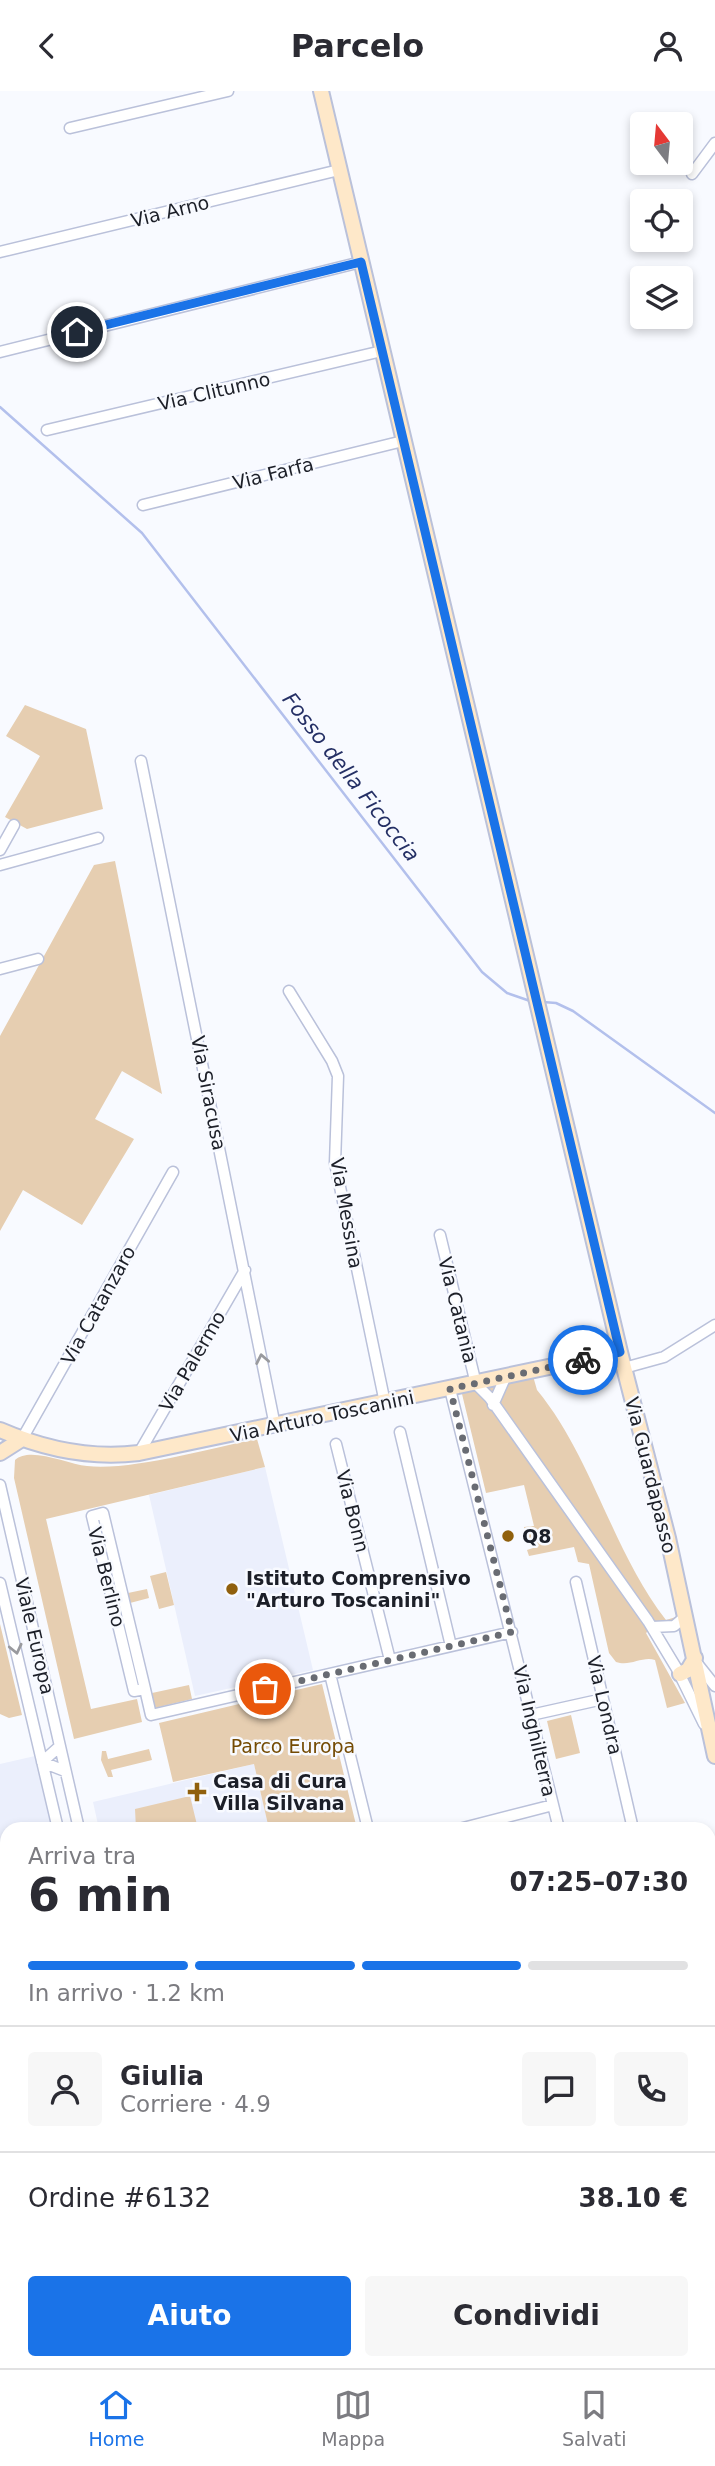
<!DOCTYPE html>
<html lang="it">
<head>
<meta charset="utf-8">
<style>
	:root { --surface:#fff; --page:#f7f7f7; --text:#2b2b33; --muted:#7c7c81; --line:#e1e1e2; --accent:#1a73e8 }
	body { margin:0; font-family:"DejaVu Sans",sans-serif; background:var(--page); color:var(--text); height:100vh; display:flex; flex-direction:column; font-size:26px; white-space:nowrap }
	* { box-sizing:border-box; margin:0 }
	p { font-size:23px; color:var(--muted) }
	.icon { flex:none; width:38px; height:38px; fill:none; stroke:currentColor; stroke-width:2; stroke-linecap:round; stroke-linejoin:round }
	.map { position:relative; flex:1; overflow:hidden }
	.panel { position:absolute; left:0px; top:1731px; width:716px; height:548px; display:flex; flex-direction:column; background:var(--surface); border-radius:21px 21px 0 0; box-shadow:0 4px 10px #0003 }
	.panel>* { flex:none }
	.needle { width:46px; rotate:344deg }
	.fabs { position:absolute; left:630px; top:21px; display:grid; gap:14px }
	.fabs a { display:grid; place-items:center; width:63px; height:63px; border-radius:7px; background:var(--surface); box-shadow:0 4px 10px #0003; font-size:35px }
	.pin { position:absolute; display:grid; place-items:center; width:60px; height:60px; color:#fff; margin:-30px; border:4px solid #fff; border-radius:50%; box-shadow:0 2px 7px #0007 }
	.courier { position:absolute; display:grid; place-items:center; width:70px; height:70px; margin:-35px; border:5px solid #1a73e8; border-radius:50%; background:#fff; color:#222; box-shadow:0 2px 9px #0007 }
	.overview em { font-style:normal; font-weight:600 }
	.overview div { display:flex; flex-direction:column-reverse }
	.overview { display:flex; align-items:center; justify-content:space-between; height:119px; padding:0 28px }
	h1 { font-size:46px; font-weight:600; line-height:52px }
	.bar { display:grid; grid-template-columns:repeat(4,1fr); gap:10px 7px; align-content:center; height:84px; padding:0 28px }
	.bar i { height:9px; border-radius:5px; background:var(--line) }
	.bar .on { background:var(--accent) }
	.bar p { grid-column:span 4 }
	.line { display:flex; align-items:center; gap:18px; padding:0 28px; border-top:2px solid var(--line) }
	.line div { flex:1 }
	.round { display:grid; place-items:center; flex:none; width:74px; height:74px; border-radius:7px; background:var(--page) }
	.primary-button { display:flex; gap:14px; margin-top:auto; padding:14px 28px }
	.primary-button a { flex:1; height:80px; border-radius:7px; background:var(--accent); color:#fff; font-size:28px; font-weight:600; line-height:80px; text-align:center }
	.primary-button a+a { background:var(--page); color:var(--text) }
	header { display:flex; justify-content:space-between; align-items:center; height:91px; padding:0 28px; background:var(--surface); font-size:32px; font-weight:600 }
	.tabs { display:flex; justify-content:space-around; align-items:center; height:98px; border-top:2px solid var(--line); background:var(--surface); font-size:19px; color:var(--muted) }
	.tabs a { display:grid; justify-items:center; gap:4px }
	.tabs .on { color:var(--accent) }
	.map>svg:first-child { display:block }
</style>
</head>
<body>
<header><svg class="icon" aria-label="back" viewBox="0 0 24 24"><path d="M15 5l-7 7 7 7"/></svg>Parcelo<svg class="icon" aria-label="person" viewBox="0 0 24 24"><circle cx="12" cy="8" r="4"/><path d="M4 21q1-7 8-7t8 7"/></svg></header>
<div class="map">
<svg width="715" height="2277" viewBox="0 0 715 2277">
	<rect width="100%" height="100%" fill="#f8faff"/>
	<path fill="#ebeffc" d="M265,1376l48,203 -118,26 -46,-201z
		M35,1665l17,73h-45v534h150l2,5h-159v-604z
		M254,1673l15,65h-170l-6,-27z"/>
	<path fill="#e6ceb1" d="M25,614l61,24 17,80 -76,20 -22,-12 35,-61 -34,-20z
		M115,770l47,233 -40,-23 -27,48 39,20 -52,86 -59,-35 -23,41v-195l94,-171z
		M533,1285l4,14c56,68 75,161 129,230l10,-3 1,-6v7c-12,7 -18,4 -31,15l39,70 -18,5 -12,-48c-13,-4 -25,7 -39,2l-7,-9 -20,-89 -11,-2 -4,-15 -45,9 -2,-6 6,-2 -2,-6 -4,1 -3,-16 10,-1 -10,-41 -38,8 -24,-99 3,-4z
		M257,1348l8,28 -219,52 45,190 46,-10 5,23 -68,17 -60,-261 1,-18c15,-14 52,4 72,6 44,5 124,-18 170,-27z
		M166,1481l8,33 -15,4 -9,-33z
		M147,1498l2,9 -19,5 -2,-10z
		M0,1533l22,91 -13,3 -9,-4z
		M322,1593l35,145h-88l-15,-65 -81,18 -14,-59 114,-27 5,7 6,1 8,-6v-7z
		M189,1594l3,14 -37,9 -3,-15z
		M571,1624l9,38 -24,6 -9,-38z
		M149,1658l3,11 -41,10 2,7h-5l-7,-17 1,-9h4l2,8z
		M190,1705l8,33h-62l-1,-20z"/>
	<g fill="none" stroke-linecap="round" stroke-linejoin="round">
		<path stroke="#b3c0ec" stroke-width="2.5" d="M0,316l142,126 340,439 25,21 26,9
			M543,911l13,1 17,8 142,102"/>
		<path stroke="#b3c0ec" stroke-width="9" d="M0,2267l12,10"/>
		<defs>
			<path id="street" d="M70,37l158,-37
				M692,83l23,-31
				M0,161l339,-82
				M0,261l361,-90
				M47,339l335,-79
				M143,414l260,-64
				M141,670l134,665
				M0,759l14,-25
				M0,774l98,-27
				M0,878l38,-10
				M289,900l43,70 6,15 -3,87 50,240
				M440,1144l36,149 14,14 158,223 29,48 27,55
				M624,1277l40,-11 51,-32
				M450,1298l109,440
				M493,1314l12,-27
				M400,1341l51,214
				M22,1348l151,-267
				M336,1353l54,216
				M139,1362l106,-183
				M0,1394l79,344
				M103,1422l42,176 -11,2 -42,-175z
				M576,1491l57,247
				M0,1492l58,246
				M652,1536l22,-1 12,-10
				M696,1571l19,24
				M330,1583l38,155
				M145,1598l6,26 361,-83
				M531,1624l72,-16
				M60,1655l-18,16 23,9
				M459,1738l94,-24
				M709,2034l6,-2
				M709,2128l6,-1
				M0,2206l7,3
				M170,2272l1,5
				M204,2272l1,5
				M561,2272l2,5
				M624,2272l1,5
				M689,2272l2,5
				M143,2275l19,-3"/>
			<path id="secondary" d="M321,0l299,1261 48,186 47,218
				M0,1339c44,19 91,29 139,23l481,-101
				M0,1362l22,-14
				M680,1583l8,-4 7,-12"/>
		</defs>
		<use href="#street" stroke="#bac1da" stroke-width="13"/>
		<use href="#secondary" stroke="#bac1da" stroke-width="18"/>
		<use href="#street" stroke="#fff" stroke-width="10"/>
		<use href="#secondary" stroke="#fee8c9" stroke-width="14"/>
	</g>
	<defs><path id="oneway-chevron" d="M-2-3.5L2.5 0L-2 3.5" fill="none" stroke-width="1.6" stroke-linecap="round" stroke-linejoin="round" transform="scale(1.75)"/></defs>
	<g stroke="#999a9e">
		<use href="#oneway-chevron" transform="translate(262 1268) rotate(-101)"/>
		<use href="#oneway-chevron" transform="translate(16 1558) rotate(77)"/>
	</g>
	<g fill="none" stroke-linecap="round" stroke-linejoin="round">
		<path stroke="#696c73" stroke-width="7" stroke-dasharray="0 12.6" d="M265,1598l247,-57 -62,-243 133,-29"/>
		<path stroke="#1a73e8" stroke-width="9" d="M77,241l284,-70 259,1090 -37,8"/>
	</g>
	<g fill="#90600d" stroke="#f8faff" stroke-width="2.5">
		<circle cx="508" cy="1445" r="7"/>
		<circle cx="232" cy="1498" r="7"/>
		<path d="M193.5 1690.5h7v7h7v7h-7v7h-7v-7h-7v-7h7z"/>
	</g>
	<g text-anchor="middle" stroke-width="5" stroke-linejoin="round" paint-order="stroke">
		<g font-size="19" fill="#1c1f28" stroke="#f8faff">
			<text transform="translate(170 120) rotate(-14)" y="7">Via Arno</text>
			<text transform="translate(214 300) rotate(-13)" y="7">Via Clitunno</text>
			<text transform="translate(273 382) rotate(-14)" y="7">Via Farfa</text>
			<text transform="translate(209 1002) rotate(79)" y="7">Via Siracusa</text>
			<text transform="translate(347 1122) rotate(80)" y="7">Via Messina</text>
			<text transform="translate(98 1214) rotate(-61)" y="7">Via Catanzaro</text>
			<text transform="translate(458 1219) rotate(76)" y="7">Via Catania</text>
			<text transform="translate(192 1270) rotate(-60)" y="7">Via Palermo</text>
			<text transform="translate(322 1325) rotate(-12)" y="7">Via Arturo Toscanini</text>
			<text transform="translate(651 1384) rotate(76)" y="7">Via Guardapasso</text>
			<text transform="translate(353 1420) rotate(76)" y="7">Via Bonn</text>
			<text transform="translate(107 1486) rotate(76)" y="7">Via Berlino</text>
			<text transform="translate(35 1545) rotate(77)" y="7">Viale Europa</text>
			<text transform="translate(605 1614) rotate(77)" y="7">Via Londra</text>
			<text transform="translate(535 1640) rotate(77)" y="7">Via Inghilterra</text>
		</g>
		<g font-size="19" font-weight="bold" fill="#1c1f28" stroke="#f8faff" text-anchor="start">
			<text x="522" y="1452">Q8</text>
			<text x="246" y="1494">Istituto Comprensivo<tspan x="246" dy="22">"Arturo Toscanini"</tspan></text>
			<text x="213" y="1697">Casa di Cura<tspan x="213" dy="22">Villa Silvana</tspan></text>
		</g>
		<g font-size="19" fill="#744b04" stroke="#f8faff">
			<text x="293" y="1662">Parco Europa</text>
		</g>
		<g font-size="21" font-style="italic" fill="#253065" stroke="#f8faff">
			<text transform="translate(351 686) rotate(52)" y="7">Fosso della Ficoccia</text>
		</g>
	</g>
</svg>
<div class="fabs">
<a><svg class="needle" viewBox="-14 -14 28 28"><path d="M0-13l5 13h-10z" fill="#e53935"/><path d="M0 13l5-13h-10z" fill="#7c7c81"/></svg></a>
<a><svg class="icon" aria-label="locate" viewBox="0 0 24 24"><circle cx="12" cy="12" r="6"/><path d="M12 2v4M12 18v4M2 12h4M18 12h4"/></svg></a>
<a><svg class="icon" aria-label="layers" viewBox="0 0 24 24"><path d="M12 4l9 5-9 5-9-5zM3 14l9 5 9-5"/></svg></a>
</div>
<div class="pin" style="left:265px;top:1598px;background:#ea580c"><svg class="icon" aria-label="bag" viewBox="0 0 24 24"><path d="M5 8h14l-1 12H6zM9 8a3 3 0 0 1 6 0"/></svg></div>
<div class="pin" style="left:77px;top:241px;background:#1f2937"><svg class="icon" aria-label="home" viewBox="0 0 24 24"><path d="M3 11l9-7 9 7M6 9v11h12V9"/></svg></div>
<div class="courier" style="left:583px;top:1269px"><svg class="icon" aria-label="bike" viewBox="0 0 24 24"><circle cx="6" cy="16" r="4"/><circle cx="18" cy="16" r="4"/><path d="M6 16l4-8h5l3 8M10 8l3 8H6M13 5h3"/></svg></div>
<section class="panel">
<div class="overview"><div><h1>6 min</h1><p>Arriva tra</p></div><em>07:25–07:30</em></div>
<div class="bar"><i class="on"></i><i class="on"></i><i class="on"></i><i></i><p>In arrivo · 1.2 km</p></div>
<div class="line" style="height:126px"><a class="round"><svg class="icon" aria-label="person" viewBox="0 0 24 24"><circle cx="12" cy="8" r="4"/><path d="M4 21q1-7 8-7t8 7"/></svg></a><div><b>Giulia</b><p>Corriere · 4.9</p></div><a class="round"><svg class="icon" aria-label="chat" viewBox="0 0 24 24"><path d="M4 5h16v11H9l-5 4z"/></svg></a><a class="round"><svg class="icon" aria-label="phone" viewBox="0 0 24 24"><path d="M5 4h4l2 5-3 2q2 4 5 5l2-3 5 2v4C11 20 4 13 5 4z"/></svg></a></div>
<div class="line" style="height:91px"><div>Ordine #6132</div><b>38.10 €</b></div>
<div class="primary-button"><a>Aiuto</a><a>Condividi</a></div>
</section>
</div>
<nav class="tabs">
<a class="on"><svg class="icon" aria-label="home" viewBox="0 0 24 24"><path d="M3 11l9-7 9 7M6 9v11h12V9"/></svg>Home</a>
<a><svg class="icon" aria-label="map" viewBox="0 0 24 24"><path d="M3 6l6-2 6 2 6-2v14l-6 2-6-2-6 2zM9 4v14M15 6v14"/></svg>Mappa</a>
<a><svg class="icon" aria-label="saved" viewBox="0 0 24 24"><path d="M7 4h10v16l-5-4-5 4z"/></svg>Salvati</a>
</nav>
</body>
</html>
